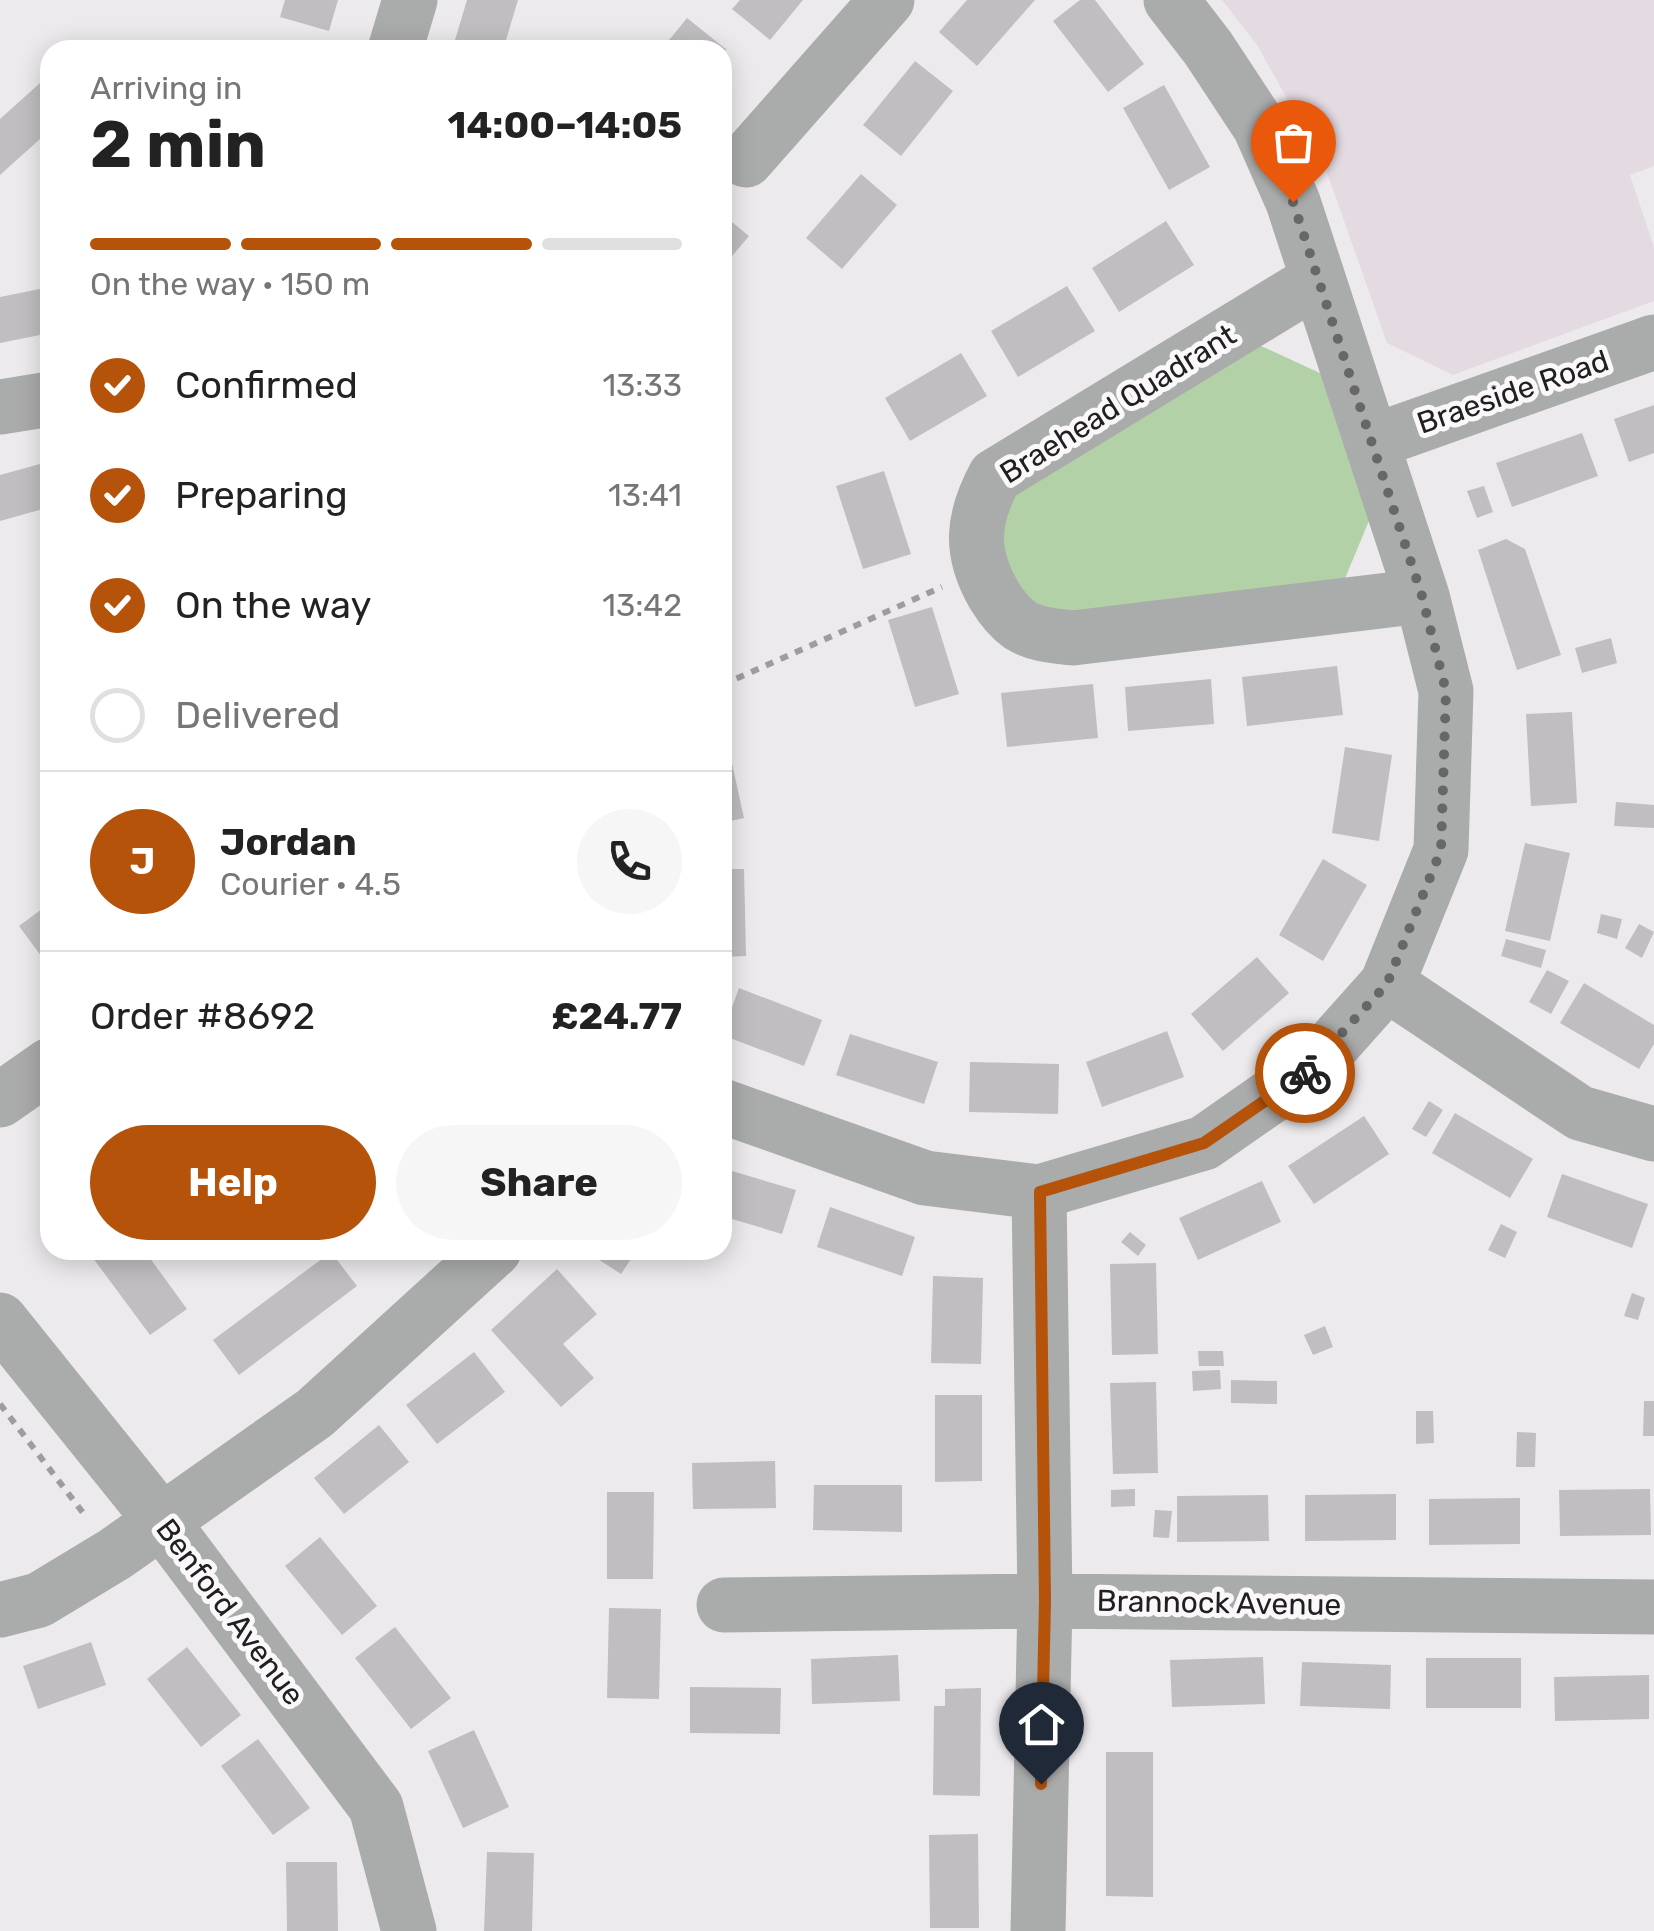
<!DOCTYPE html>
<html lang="en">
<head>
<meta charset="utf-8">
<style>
	:root { --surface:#fff; --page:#f6f6f6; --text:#222; --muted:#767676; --line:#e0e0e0; --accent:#b45309 }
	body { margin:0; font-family:Rubik,sans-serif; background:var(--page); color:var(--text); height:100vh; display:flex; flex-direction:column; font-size:38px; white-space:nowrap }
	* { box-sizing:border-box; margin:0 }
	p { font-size:32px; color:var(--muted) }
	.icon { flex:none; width:55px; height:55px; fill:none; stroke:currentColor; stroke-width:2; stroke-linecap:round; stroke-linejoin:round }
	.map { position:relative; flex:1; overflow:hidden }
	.sheet { position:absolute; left:40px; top:40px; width:692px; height:1220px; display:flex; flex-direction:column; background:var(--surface); border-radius:30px; box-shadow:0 5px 25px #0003 }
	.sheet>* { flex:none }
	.pin { position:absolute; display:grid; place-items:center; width:85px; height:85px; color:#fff; margin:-102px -42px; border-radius:50% 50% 50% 0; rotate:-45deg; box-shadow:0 0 10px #0007 }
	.pin .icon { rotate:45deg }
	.courier { position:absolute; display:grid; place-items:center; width:100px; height:100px; margin:-50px; border:8px solid #b45309; border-radius:50%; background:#fff; color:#222; box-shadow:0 2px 12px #0007 }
	.headline em { font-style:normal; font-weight:700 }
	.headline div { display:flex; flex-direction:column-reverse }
	.headline { display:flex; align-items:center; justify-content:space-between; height:170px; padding:0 50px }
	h1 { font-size:65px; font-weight:700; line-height:75px }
	.bar { display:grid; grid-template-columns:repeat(4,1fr); gap:15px 10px; align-content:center; height:120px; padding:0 50px }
	.bar i { height:12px; border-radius:8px; background:var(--line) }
	.bar .selected { background:var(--accent) }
	.bar p { grid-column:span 4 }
	.line { display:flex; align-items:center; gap:25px; padding:0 50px; border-top:2px solid var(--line) }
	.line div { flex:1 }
	.round { display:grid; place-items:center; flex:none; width:105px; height:105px; border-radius:52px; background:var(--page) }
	ol { padding:0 50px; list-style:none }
	li { display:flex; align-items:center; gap:30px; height:110px }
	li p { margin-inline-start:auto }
	li .icon { padding:10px; border-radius:50%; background:var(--accent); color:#fff; stroke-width:4 }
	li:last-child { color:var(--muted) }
	li i { width:55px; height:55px; border:5px solid var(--line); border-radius:50% }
	.action { display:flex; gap:20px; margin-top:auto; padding:20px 50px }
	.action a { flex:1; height:115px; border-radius:60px; background:var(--accent); color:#fff; font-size:40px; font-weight:700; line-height:115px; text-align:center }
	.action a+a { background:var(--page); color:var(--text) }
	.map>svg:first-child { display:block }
</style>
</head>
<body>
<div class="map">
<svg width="1654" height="1931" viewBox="0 0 1654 1931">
	<rect width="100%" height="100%" fill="#edeaed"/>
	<path fill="#e4dbe2" d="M1222,0h432v166l-24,9 24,72v54l-201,74 -66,-32 -62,-176 -68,-122z"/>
	<path fill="#b2d1a7" d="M1248,340l74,34 49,142 -30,72 -273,30 -46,-18 -25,-51 6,-45 17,-23z"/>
	<path fill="#c0bec1" d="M285,0h53l-9,31 -49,-14z
		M467,0h51l-15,50h-51z
		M740,0h63l-33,40 -38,-31z
		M967,0h68l-58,66 -38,-34z
		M1080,0h15l49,64 -36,28 -55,-71z
		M687,18l40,32h-66z
		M915,61l38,30 -52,65 -38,-31z
		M50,74v56l-50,45v-56z
		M1164,85l46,82 -41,23 -46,-82z
		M861,174l36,31 -55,64 -36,-31z
		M722,214l27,22 -27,32z
		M1166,221l28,44 -75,47 -27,-44z
		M1067,286l28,45 -77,46 -27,-46z
		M50,287v46l-50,10v-46z
		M961,353l26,43 -77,45 -25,-43z
		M1654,405v48l-25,9 -15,-43z
		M1582,433l16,43 -86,31 -16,-44z
		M40,464l10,43 -50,14v-46z
		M884,471l27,83 -48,15 -27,-83z
		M1484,486l9,26 -16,6 -10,-27z
		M1506,539l19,10 36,106 -44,15 -39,-120z
		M932,607l27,87 -44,13 -27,-87z
		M1611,638l6,25 -35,10 -7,-25z
		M1337,666l6,49 -96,11 -5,-49z
		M1211,679l3,45 -86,7 -3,-44z
		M1093,684l5,54 -91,9 -6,-54z
		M1572,712l5,91 -46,3 -5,-92z
		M724,727l20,91 -22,5v-95z
		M1345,747l47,8 -13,86 -47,-8z
		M1616,802l38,3v23l-40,-2z
		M1525,843l45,10 -20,88 -45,-10z
		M1323,859l44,26 -44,76 -44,-26z
		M722,869h22l2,87 -24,1z
		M50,903v65l-31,-42z
		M1601,914l21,5 -5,20 -20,-6z
		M1639,924l15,8 -12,26 -17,-10z
		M1506,939l40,11 -5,18 -40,-12z
		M1257,957l32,36 -66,58 -32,-37z
		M1547,970l22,11 -18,33 -22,-12z
		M1584,983l70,42v19l-15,25 -79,-46z
		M739,988l83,32 -18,46 -82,-31z
		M1167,1031l17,46 -82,30 -16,-45z
		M850,1034l88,28 -14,42 -88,-29z
		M970,1062l89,2 -1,50 -89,-2z
		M1429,1101l14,9 -17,27 -14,-8z
		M1455,1113l78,46 -23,39 -78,-45z
		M1364,1116l25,38 -75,50 -26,-38z
		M722,1168l74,22 -14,44 -60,-18z
		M1562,1174l86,30 -16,44 -85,-31z
		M1262,1181l19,41 -83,38 -19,-42z
		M830,1207l85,30 -13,39 -85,-29z
		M1501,1224l16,8 -12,26 -17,-8z
		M1130,1232l16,13 -8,11 -17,-14z
		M87,1250h57l43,59 -37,26z
		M584,1250h53l-16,24z
		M331,1252l26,34 -118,89 -26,-35z
		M1156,1263l2,91 -46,1 -2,-91z
		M557,1269l40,45 -34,30 31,34 -33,29 -70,-77z
		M933,1276l50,2 -2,86 -50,-1z
		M1632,1293l13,5 -7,22 -14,-4z
		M1325,1326l8,21 -20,8 -9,-20z
		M1198,1351h25l1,15h-25z
		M474,1352l31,40 -68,52 -31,-39z
		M1220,1370l1,19 -28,2 -1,-20z
		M1231,1380l46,1v23l-46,-1z
		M1156,1382l2,91 -45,1 -3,-91z
		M935,1395h47v86l-47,1z
		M1644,1401h10v35h-11z
		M1416,1411h17l1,32 -18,1z
		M379,1425l30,37 -65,52 -30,-36z
		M1517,1432l19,1 -1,34h-19z
		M775,1461l1,47 -83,1 -1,-46z
		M814,1485h88v47l-89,-2z
		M1135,1489v17l-24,1v-17z
		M1650,1489l1,46 -91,1 -1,-46z
		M607,1492h47l-1,87h-46z
		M1396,1494v46l-91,1v-46z
		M1268,1495l1,46 -92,1v-46z
		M1520,1498v46l-91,1v-46z
		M1155,1510l17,1 -3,27 -16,-1z
		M320,1537l57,69 -35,29 -57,-69z
		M609,1608l52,1 -2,90 -52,-1z
		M395,1627l56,71 -40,31 -56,-71z
		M91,1642l15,43 -68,24 -15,-43z
		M187,1647l54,68 -40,32 -54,-68z
		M898,1655l2,46 -88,3 -1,-45z
		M1263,1657l2,47 -93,3 -2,-47z
		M1426,1658h95v50h-95z
		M1302,1662l89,3 -1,44 -90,-3z
		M1649,1675v44l-94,2 -1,-44z
		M690,1687l91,1 -1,46 -90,-1z
		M981,1688l-1,108 -47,-1 1,-89h11v-17z
		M474,1730l35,77 -46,21 -35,-77z
		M258,1739l52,69 -37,27 -52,-69z
		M1106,1752h47v145l-47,-1z
		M978,1834l1,94h-49l-1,-93z
		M487,1852l47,1 -2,78h-48z
		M286,1862h51l1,69h-51z"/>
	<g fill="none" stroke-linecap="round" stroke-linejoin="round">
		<path stroke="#9e9c9d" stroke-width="6" stroke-dasharray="8 8" stroke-linecap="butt" d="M722,685l220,-98
			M0,1404l87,114"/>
		<path stroke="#aaabab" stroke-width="55" d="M395,50l15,-50
			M746,160l141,-160
			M1317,280l-322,196c-23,43 -26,76 -1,119 6,10 16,23 26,30 16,10 35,11 53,13l349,-42
			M0,407l50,-8
			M1372,442l282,-100
			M1387,984l193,129 74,21
			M0,1100l50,-35
			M722,1106l203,72 114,14 165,-49 109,-76 74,-83 54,-134 5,-159 -24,-95 -129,-394 -33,-75 -52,-79 -37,-48
			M0,1320l160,199 216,288 33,124
			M724,1605l321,-4 609,6
			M0,1610l39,-10 76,-46 200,-141 179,-163
			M1038,1931l7,-330 -6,-409"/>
	</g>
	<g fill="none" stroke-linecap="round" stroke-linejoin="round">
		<path stroke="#686768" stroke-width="10" stroke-dasharray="0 18" d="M1293,202l129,394 24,95 -5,159 -54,134 -82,89"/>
		<path stroke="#b45309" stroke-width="12" d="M1041,1784l4,-183 -5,-409 164,-49 101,-70"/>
	</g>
	<g text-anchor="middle" stroke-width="10" stroke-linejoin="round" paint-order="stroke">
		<g font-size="30" fill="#212020" stroke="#faf8fa">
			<text transform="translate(1513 392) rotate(-19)" y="10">Braeside Road</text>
			<text transform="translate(1118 404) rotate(-32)" y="10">Braehead Quadrant</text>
			<text transform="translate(1219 1603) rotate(1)" y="10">Brannock Avenue</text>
			<text transform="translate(230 1612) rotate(53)" y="10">Benford Avenue</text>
		</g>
	</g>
</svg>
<div class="pin" style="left:1293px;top:202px;background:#ea580c"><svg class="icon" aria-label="bag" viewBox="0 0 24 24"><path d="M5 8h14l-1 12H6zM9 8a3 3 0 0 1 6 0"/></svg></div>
<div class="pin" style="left:1041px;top:1784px;background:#1f2937"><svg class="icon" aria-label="home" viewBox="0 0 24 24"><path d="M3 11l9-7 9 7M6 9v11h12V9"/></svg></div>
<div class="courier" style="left:1305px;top:1073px"><svg class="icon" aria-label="bike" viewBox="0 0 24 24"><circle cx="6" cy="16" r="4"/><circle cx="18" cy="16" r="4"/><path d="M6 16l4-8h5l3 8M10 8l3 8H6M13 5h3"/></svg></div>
<section class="sheet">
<div class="headline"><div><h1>2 min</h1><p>Arriving in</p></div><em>14:00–14:05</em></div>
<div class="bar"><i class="selected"></i><i class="selected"></i><i class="selected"></i><i></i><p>On the way · 150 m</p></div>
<ol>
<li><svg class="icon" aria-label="check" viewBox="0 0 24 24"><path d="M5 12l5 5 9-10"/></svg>Confirmed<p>13:33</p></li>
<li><svg class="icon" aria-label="check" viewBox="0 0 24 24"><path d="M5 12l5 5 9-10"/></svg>Preparing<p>13:41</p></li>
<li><svg class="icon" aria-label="check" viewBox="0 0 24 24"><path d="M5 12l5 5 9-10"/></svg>On the way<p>13:42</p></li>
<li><i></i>Delivered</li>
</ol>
<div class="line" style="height:180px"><b class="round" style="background:var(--accent);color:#fff">J</b><div><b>Jordan</b><p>Courier · 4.5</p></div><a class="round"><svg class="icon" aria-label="phone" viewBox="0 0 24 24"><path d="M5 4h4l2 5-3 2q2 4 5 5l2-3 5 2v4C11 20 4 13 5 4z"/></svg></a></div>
<div class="line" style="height:130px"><div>Order #8692</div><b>£24.77</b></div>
<div class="action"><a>Help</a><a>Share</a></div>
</section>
</div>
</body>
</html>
